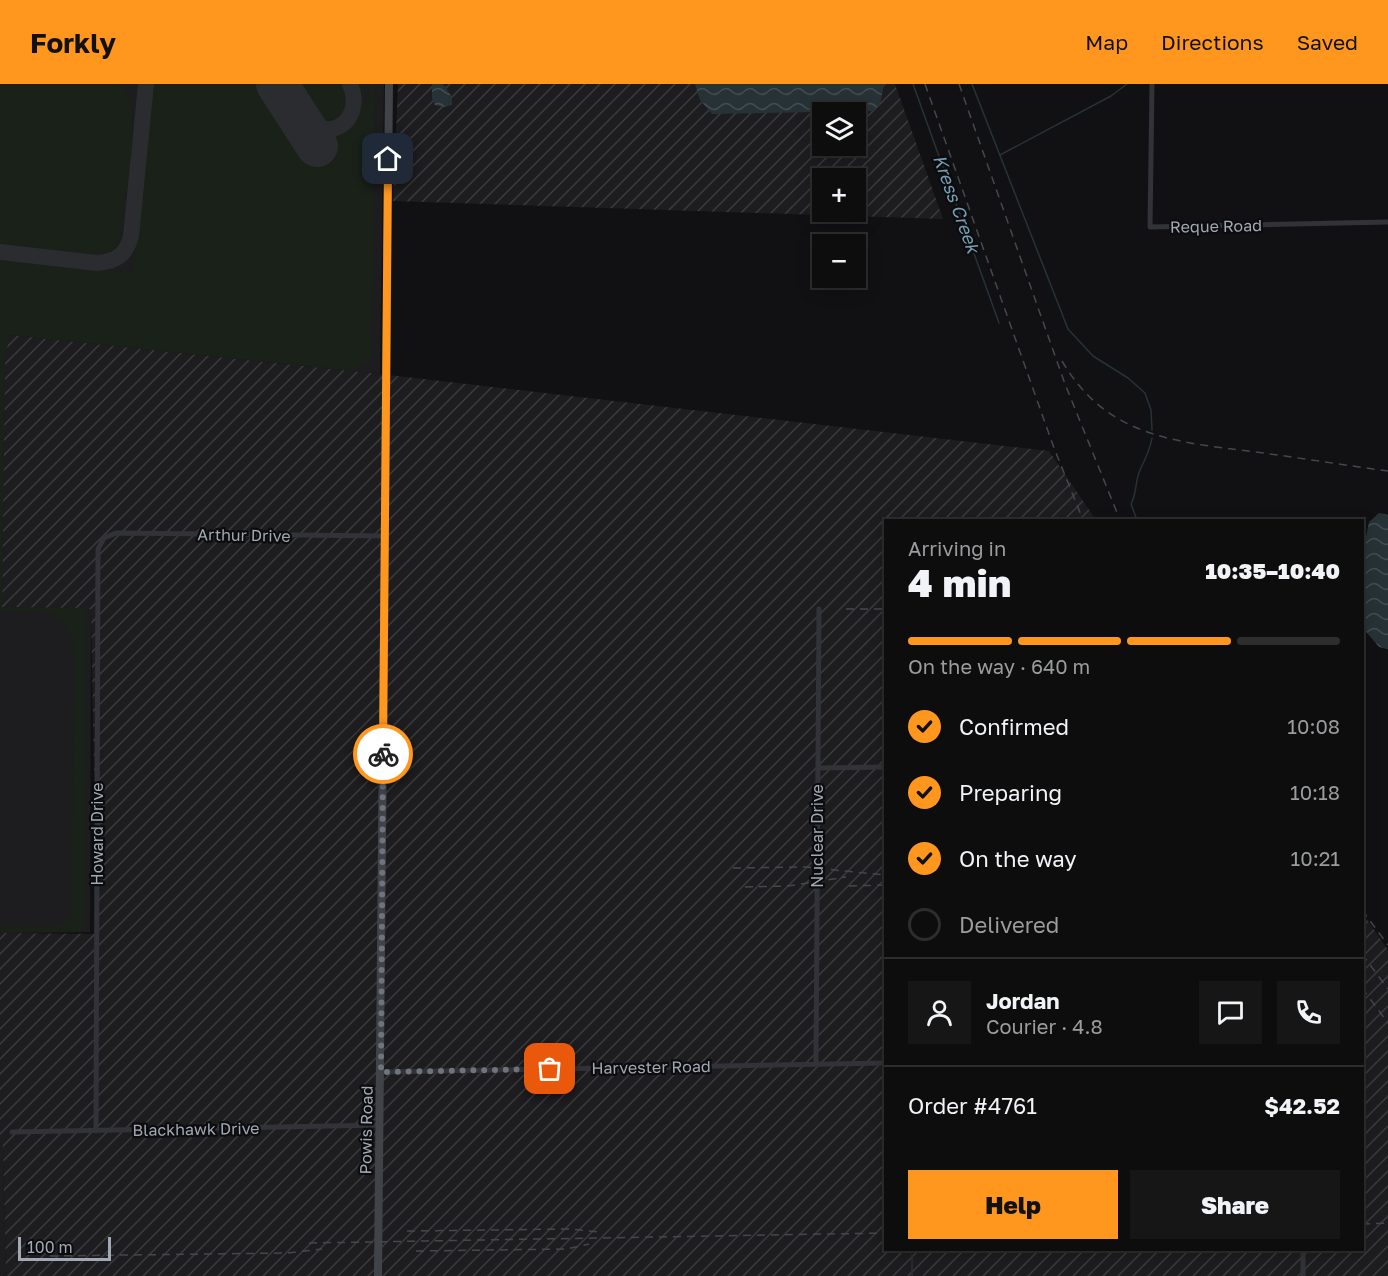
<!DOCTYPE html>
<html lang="en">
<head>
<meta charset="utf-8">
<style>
	:root { --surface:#0d0d0e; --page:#161617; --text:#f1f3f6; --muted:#9a9c9e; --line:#2d2d2e; --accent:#ff961d }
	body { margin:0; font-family:"Golos Text",sans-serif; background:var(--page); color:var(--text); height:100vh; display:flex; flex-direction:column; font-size:22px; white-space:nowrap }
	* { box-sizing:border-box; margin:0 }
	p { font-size:20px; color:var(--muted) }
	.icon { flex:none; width:33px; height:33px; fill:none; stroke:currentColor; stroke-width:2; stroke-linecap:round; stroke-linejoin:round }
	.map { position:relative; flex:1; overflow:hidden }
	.drawer { position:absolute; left:884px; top:435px; width:480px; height:732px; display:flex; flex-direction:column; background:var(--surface); border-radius:0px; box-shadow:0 3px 15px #0003,0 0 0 2px var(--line) }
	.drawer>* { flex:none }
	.fabs { position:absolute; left:812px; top:18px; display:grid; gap:12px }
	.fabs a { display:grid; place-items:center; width:54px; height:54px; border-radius:0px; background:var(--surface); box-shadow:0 3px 15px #0003,0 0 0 2px var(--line); font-size:30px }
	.scale { position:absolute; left:18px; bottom:15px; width:93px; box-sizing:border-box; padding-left:6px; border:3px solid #a1a9b4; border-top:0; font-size:16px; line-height:21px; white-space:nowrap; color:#a1a9b4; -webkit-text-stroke:4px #0c0c0e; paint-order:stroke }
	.pin { position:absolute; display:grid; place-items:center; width:51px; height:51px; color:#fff; margin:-26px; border-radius:12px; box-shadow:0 3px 9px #0006 }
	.courier { position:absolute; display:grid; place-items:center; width:60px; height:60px; margin:-30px; border:4px solid #ff961d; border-radius:50%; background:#fff; color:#222; box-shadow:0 2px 8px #0007 }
	.summary em { font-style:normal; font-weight:800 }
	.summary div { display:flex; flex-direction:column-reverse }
	.summary { display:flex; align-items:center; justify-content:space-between; height:102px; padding:0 24px }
	h1 { font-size:39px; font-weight:800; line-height:45px }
	.bar { display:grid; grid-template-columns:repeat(4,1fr); gap:9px 6px; align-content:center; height:72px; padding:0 24px }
	.bar i { height:8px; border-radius:4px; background:var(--line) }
	.bar .on { background:var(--accent) }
	.bar p { grid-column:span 4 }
	.line { display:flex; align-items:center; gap:15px; padding:0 24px; border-top:2px solid var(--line) }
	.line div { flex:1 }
	.round { display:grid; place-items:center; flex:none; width:63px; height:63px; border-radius:0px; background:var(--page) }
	ol { padding:0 24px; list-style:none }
	li { display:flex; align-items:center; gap:18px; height:66px }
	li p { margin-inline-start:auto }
	li .icon { padding:6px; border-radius:50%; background:var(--accent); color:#111; stroke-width:4 }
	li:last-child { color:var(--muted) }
	li i { width:33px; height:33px; border:3px solid var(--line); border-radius:50% }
	.action { display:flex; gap:12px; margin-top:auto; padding:12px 24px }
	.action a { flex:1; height:69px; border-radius:0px; background:var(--accent); color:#111; font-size:24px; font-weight:800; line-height:69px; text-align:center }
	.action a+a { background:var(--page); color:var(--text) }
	header { display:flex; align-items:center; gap:36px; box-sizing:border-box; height:84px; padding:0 30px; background:var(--accent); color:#111 }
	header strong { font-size:28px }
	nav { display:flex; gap:33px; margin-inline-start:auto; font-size:21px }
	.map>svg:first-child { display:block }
</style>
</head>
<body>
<header>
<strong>Forkly</strong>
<nav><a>Map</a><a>Directions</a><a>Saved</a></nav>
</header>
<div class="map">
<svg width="1388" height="1192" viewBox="0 0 1388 1192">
	<defs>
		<pattern id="industrial-furrows" width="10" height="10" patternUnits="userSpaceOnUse" patternTransform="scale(1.5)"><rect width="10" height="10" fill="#1d1d20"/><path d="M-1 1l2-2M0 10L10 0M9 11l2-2" fill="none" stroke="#3b3b3e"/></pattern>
		<pattern id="water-waves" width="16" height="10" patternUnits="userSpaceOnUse" patternTransform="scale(1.5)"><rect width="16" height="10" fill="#273237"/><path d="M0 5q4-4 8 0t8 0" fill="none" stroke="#434d52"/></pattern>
	</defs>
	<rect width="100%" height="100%" fill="#111113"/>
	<path fill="#1d1d20" d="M0,0h384l-4,290 -369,-39 -9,272 89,1 -1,324 -90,1z
		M0,1059l3,3 3,130h-6z"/>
	<path fill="url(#industrial-furrows)" fill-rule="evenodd" d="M398,0h497l48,135 -550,-18zM822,28h33v34h-33zM822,94h33v34h-33z
		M11,251l369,39 669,77 47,69h-211v730h477v-338l26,38v326h-1382l-3,-130 -3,-3v-210l97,1 -6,-325 -89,-2 3,-253z"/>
	<path fill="#192119" d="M0,0h120l9,11 4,20 -1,34 -12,89c-3,7 -5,12 -12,14 -15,7 -87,-5 -108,-7z
		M153,0h108l44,70c28,-17 66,-31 52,-70h8l-2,19 5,2 5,-21h2l-4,275 -17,12 -344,-36 -5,19 -3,253 80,1 4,4 -1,314 -4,6 -81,1 1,-7 58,1 11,-9 3,-9v-59l-3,-16 3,-20 2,-157c-6,-53 -31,-44 -75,-47v-351l133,14z
		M293,0h49c3,6 5,11 5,18 -2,13 -17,24 -28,17 -12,-7 -19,-24 -26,-35z"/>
	<path fill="url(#water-waves)" d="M432,0h11l9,13v8l-8,2 -9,-2 -3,-7z
		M695,0h189l-4,20 -7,7 -161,3 -12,-14z
		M1379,429l9,2v134l-9,-2 -17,-20v-71l7,-34z"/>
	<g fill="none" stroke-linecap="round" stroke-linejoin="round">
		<path stroke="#273237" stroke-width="1.5" d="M913,0l86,239
			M972,0l96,245 25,27 35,22 17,15 6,17 1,20
			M1000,71l111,-59 16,-12
			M1137,436l-6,-16c6,-11 4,-23 9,-34 5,-10 10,-20 12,-32
			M912,1192v-21"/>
		<path stroke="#2a2c30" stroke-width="16" d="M303,40c8,2 19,6 28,5 22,-4 27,-27 19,-45
			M0,168l97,11c20,-2 29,-8 34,-27l15,-152"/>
		<path stroke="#2a2c30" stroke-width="42" d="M277,0l40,62"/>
		<path stroke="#323338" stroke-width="5" d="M1152,0l-2,143 238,-5
			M818,684l67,-1
			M816,980l3,-455
			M381,988l504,-9
			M96,1047l2,-582 6,-11 12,-5 269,3
			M12,1048l368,-7
			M1303,1166v26"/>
		<path stroke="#404348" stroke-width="8" d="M378,1192l11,-1192"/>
		<path stroke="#44484d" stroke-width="1.5" stroke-dasharray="8 6" stroke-linecap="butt" d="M925,0l129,364 29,72
			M959,0l106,300 55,136
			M1062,277c45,77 115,81 194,91 44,6 88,13 132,19
			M846,525h39
			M733,784l72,-1 80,8
			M849,802l36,-1
			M745,803l43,-1 58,-9
			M1362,826l26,35
			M1362,870l26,35
			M1362,904l26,35
			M1362,1140l26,-1
			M407,1147l164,-2 28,3
			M309,1159l576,-10
			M416,1167l150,-2 23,-5
			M50,1172l238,-3 34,-4"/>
	</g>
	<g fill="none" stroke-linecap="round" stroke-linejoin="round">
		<path stroke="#6f747c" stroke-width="6" stroke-dasharray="0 10.8" d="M383,670l-2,318 169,-3"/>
		<path stroke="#ff961d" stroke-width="8" d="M383,670l5,-595"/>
	</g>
	<g text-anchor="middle" stroke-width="4.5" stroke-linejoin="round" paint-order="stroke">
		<g font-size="16" fill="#a1a9b4" stroke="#0c0c0e">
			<text transform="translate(1216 142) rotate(-1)" y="6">Reque Road</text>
			<text transform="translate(244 451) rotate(1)" y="6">Arthur Drive</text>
			<text transform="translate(97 750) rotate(-90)" y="6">Howard Drive</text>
			<text transform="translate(817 752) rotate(-90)" y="6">Nuclear Drive</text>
			<text transform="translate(651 983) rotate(-1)" y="6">Harvester Road</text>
			<text transform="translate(196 1045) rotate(-1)" y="6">Blackhawk Drive</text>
			<text transform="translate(366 1046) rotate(-89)" y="6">Powis Road</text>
		</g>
		<g font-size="18" font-style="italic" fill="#759eb3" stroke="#0c0c0e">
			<text transform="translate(956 120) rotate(70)" y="6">Kress Creek</text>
		</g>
	</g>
</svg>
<div class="fabs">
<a><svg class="icon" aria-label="layers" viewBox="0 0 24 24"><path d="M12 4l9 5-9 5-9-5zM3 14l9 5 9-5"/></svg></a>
<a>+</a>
<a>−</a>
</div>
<div class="scale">100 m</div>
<div class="pin" style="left:550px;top:985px;background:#ea580c"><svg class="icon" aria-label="bag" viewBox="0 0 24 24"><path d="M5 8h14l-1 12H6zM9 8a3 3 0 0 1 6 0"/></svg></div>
<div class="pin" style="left:388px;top:75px;background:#1f2937"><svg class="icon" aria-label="home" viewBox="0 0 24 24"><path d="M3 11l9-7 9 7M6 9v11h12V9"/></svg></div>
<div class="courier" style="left:383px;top:670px"><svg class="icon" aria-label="bike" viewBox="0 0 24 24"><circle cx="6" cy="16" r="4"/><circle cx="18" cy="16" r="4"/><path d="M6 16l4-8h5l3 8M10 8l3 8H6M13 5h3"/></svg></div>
<section class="drawer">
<div class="summary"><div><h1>4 min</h1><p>Arriving in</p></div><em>10:35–10:40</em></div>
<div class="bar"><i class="on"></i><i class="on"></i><i class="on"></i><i></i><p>On the way · 640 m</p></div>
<ol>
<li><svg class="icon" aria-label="check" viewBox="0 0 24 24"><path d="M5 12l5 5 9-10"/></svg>Confirmed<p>10:08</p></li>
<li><svg class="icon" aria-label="check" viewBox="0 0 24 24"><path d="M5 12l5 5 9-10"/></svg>Preparing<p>10:18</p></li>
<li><svg class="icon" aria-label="check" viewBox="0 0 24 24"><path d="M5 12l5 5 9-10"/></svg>On the way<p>10:21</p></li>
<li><i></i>Delivered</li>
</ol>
<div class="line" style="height:108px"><a class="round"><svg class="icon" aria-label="person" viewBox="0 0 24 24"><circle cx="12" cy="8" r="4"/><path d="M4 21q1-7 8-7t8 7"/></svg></a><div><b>Jordan</b><p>Courier · 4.8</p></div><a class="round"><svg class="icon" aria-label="chat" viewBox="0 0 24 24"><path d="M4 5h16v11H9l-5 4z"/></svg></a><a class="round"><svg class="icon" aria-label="phone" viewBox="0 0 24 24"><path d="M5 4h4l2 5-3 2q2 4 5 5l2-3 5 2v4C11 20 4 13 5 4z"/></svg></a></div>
<div class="line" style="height:78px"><div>Order #4761</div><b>$42.52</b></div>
<div class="action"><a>Help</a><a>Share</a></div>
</section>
</div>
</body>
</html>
